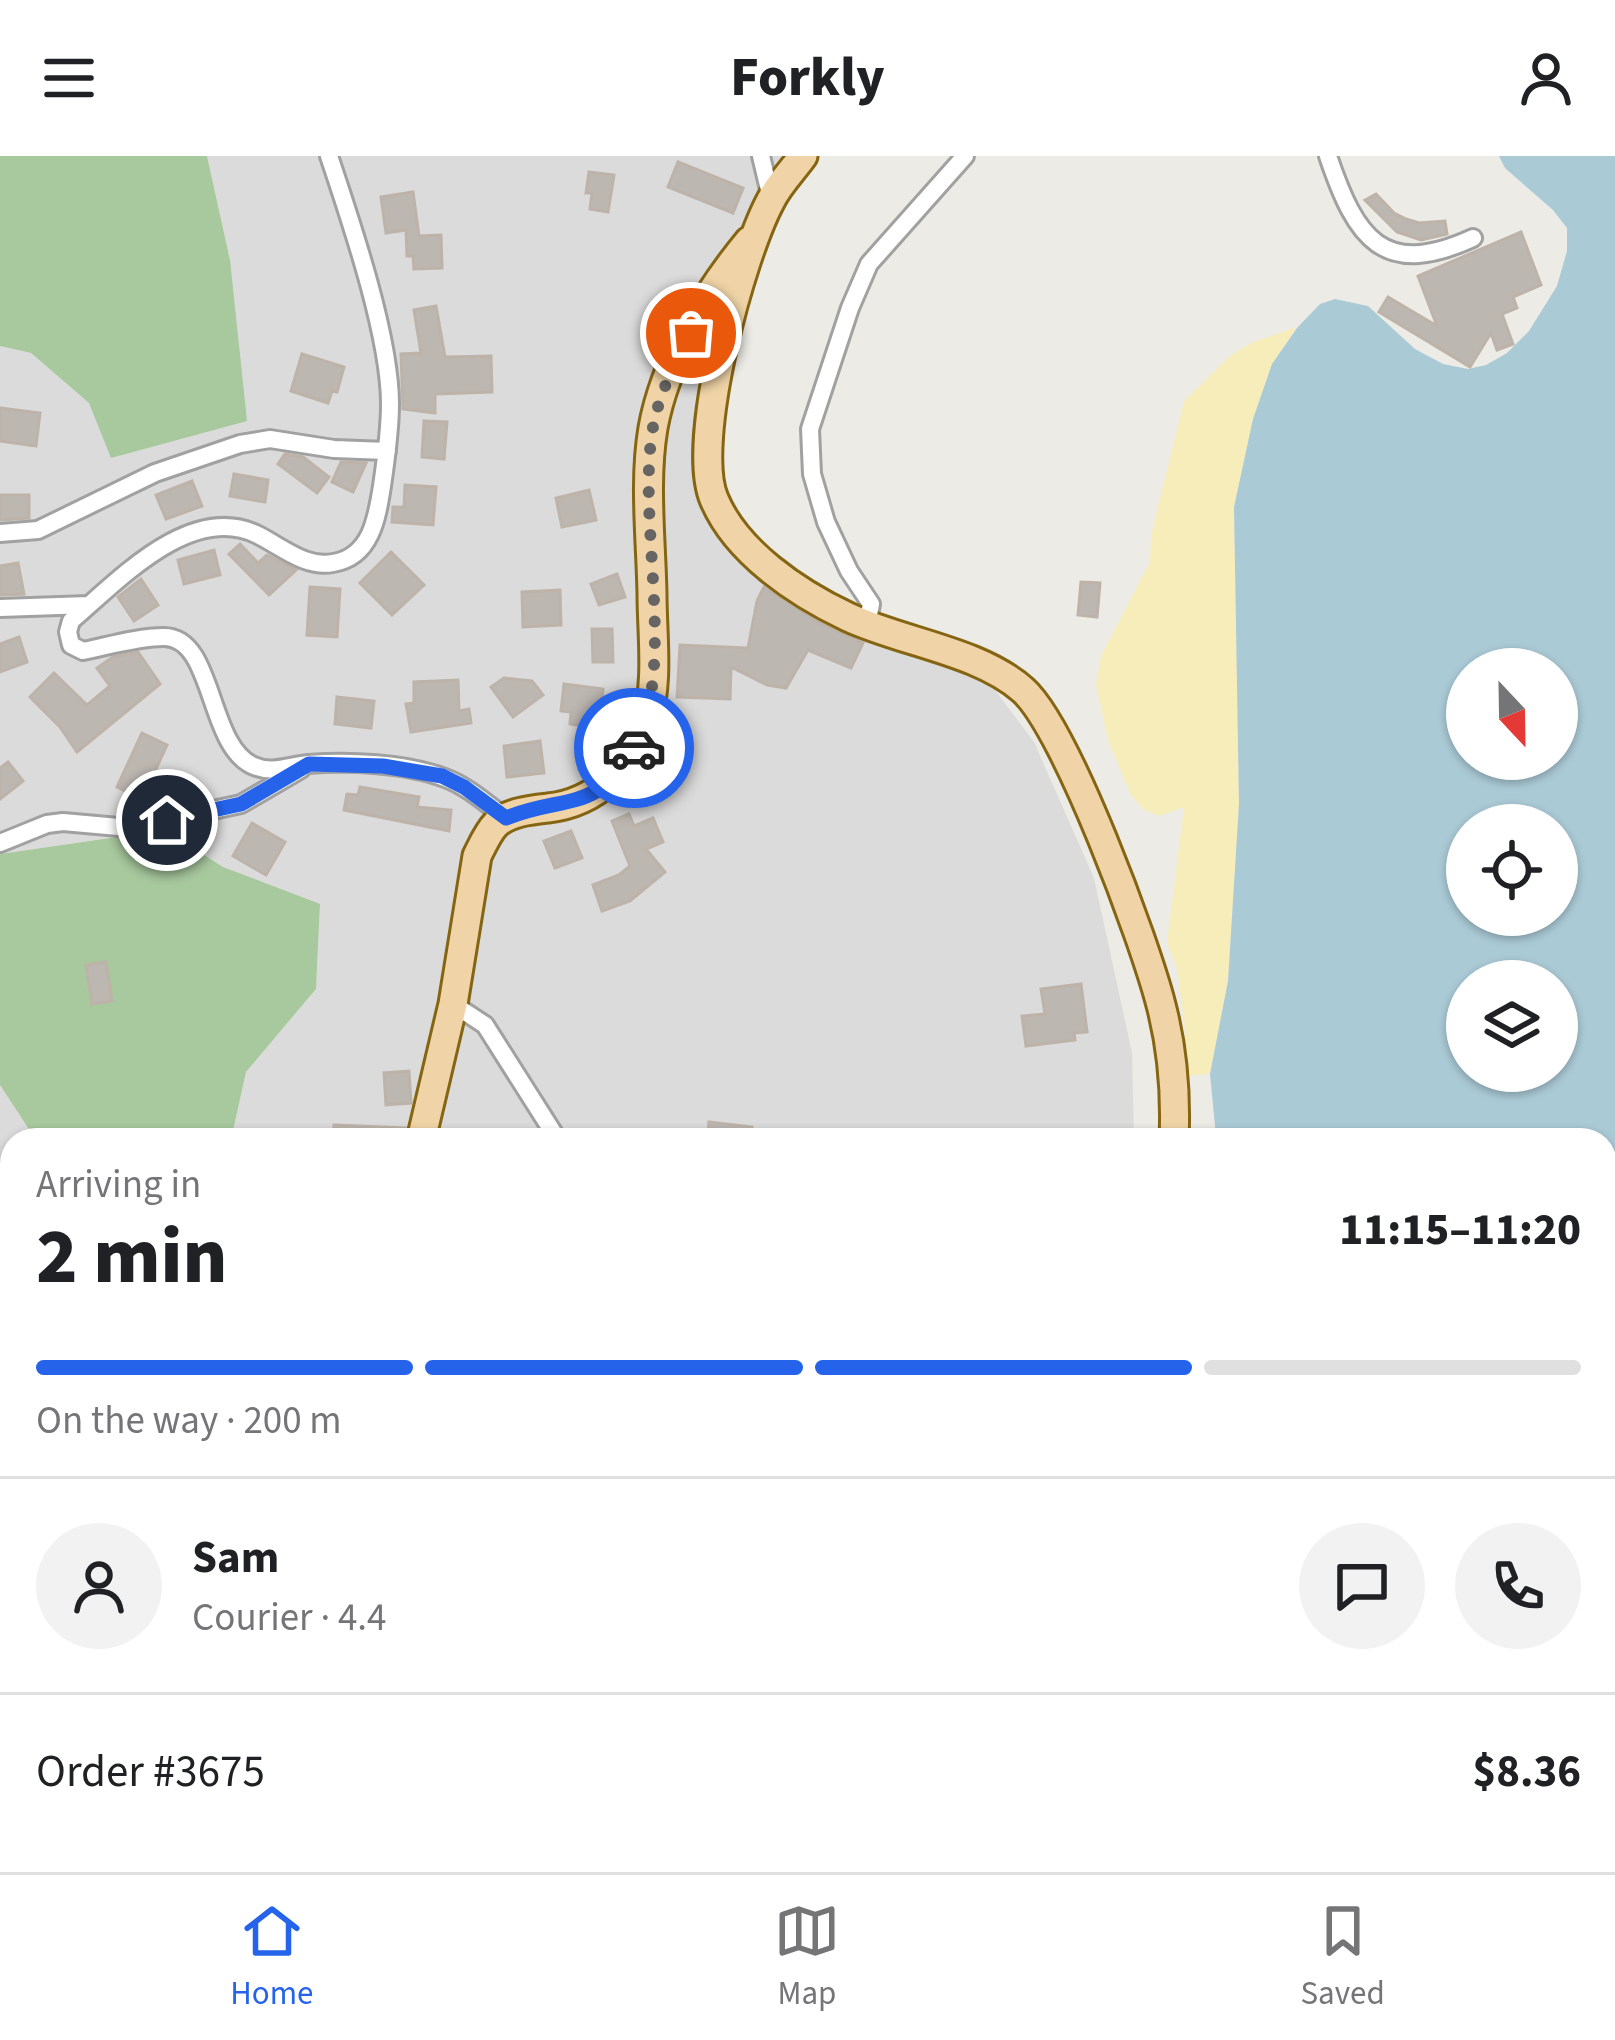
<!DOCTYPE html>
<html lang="en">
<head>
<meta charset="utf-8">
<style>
	:root { --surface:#fff; --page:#f2f2f2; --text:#202124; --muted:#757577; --line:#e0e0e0; --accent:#2563eb }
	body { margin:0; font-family:"Source Sans 3",sans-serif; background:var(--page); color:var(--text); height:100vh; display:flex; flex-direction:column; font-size:45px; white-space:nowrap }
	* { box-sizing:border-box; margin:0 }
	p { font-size:39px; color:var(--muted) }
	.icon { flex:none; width:66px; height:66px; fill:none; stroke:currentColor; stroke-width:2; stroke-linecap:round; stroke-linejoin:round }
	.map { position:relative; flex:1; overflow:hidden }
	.drawer { position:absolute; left:0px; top:972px; width:1617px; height:744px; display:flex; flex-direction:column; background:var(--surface); border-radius:36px 36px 0 0; box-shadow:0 3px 9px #0004 }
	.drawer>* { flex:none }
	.needle { width:78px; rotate:158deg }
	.tools { position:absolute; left:1446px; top:492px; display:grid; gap:24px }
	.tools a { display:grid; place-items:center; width:132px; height:132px; border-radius:50%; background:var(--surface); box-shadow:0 3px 9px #0004; font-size:60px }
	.pin { position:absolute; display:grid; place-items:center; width:102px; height:102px; color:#fff; margin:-51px; border:6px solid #fff; border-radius:50%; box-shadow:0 3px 12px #0007 }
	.courier { position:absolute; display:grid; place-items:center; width:120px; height:120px; margin:-60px; border:9px solid #2563eb; border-radius:50%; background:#fff; color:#222; box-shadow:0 3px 15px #0007 }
	.summary em { font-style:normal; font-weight:800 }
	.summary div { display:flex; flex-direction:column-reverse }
	.summary { display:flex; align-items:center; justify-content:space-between; height:204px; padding:0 36px }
	h1 { font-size:78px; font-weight:800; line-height:90px }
	.bar { display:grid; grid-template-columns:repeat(4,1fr); gap:18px 12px; align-content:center; height:144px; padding:0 36px }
	.bar i { height:15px; border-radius:9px; background:var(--line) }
	.bar .active { background:var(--accent) }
	.bar p { grid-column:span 4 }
	.line { display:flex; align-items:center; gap:30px; padding:0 36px; border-top:3px solid var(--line) }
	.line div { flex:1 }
	.round { display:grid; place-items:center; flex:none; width:126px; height:126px; border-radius:63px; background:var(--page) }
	header { display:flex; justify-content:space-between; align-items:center; height:156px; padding:0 36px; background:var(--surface); font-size:54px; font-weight:800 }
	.tabs { display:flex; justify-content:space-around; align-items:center; height:168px; border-top:3px solid var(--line); background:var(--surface); font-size:33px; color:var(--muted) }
	.tabs a { display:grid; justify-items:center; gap:6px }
	.tabs .active { color:var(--accent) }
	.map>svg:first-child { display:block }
</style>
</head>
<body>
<header><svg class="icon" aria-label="menu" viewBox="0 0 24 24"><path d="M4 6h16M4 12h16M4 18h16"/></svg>Forkly<svg class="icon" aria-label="person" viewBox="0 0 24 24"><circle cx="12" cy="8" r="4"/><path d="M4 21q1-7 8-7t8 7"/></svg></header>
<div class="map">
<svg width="1615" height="1716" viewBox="0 0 1615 1716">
	<rect width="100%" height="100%" fill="#edebe5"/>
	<path fill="#dbdbdb" d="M207,0h575l-31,53 -53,160 -1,113 21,37 175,123 99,44 42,56 60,136 38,175 2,87h-903l15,-68 70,-83 4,-84 -97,-38 -59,-37 -164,24v-508l31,7 58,50 141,-143z
		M0,929l36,55h-24v720h916v12h-928z"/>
	<path fill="#a8c89e" d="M0,0h207l23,104 17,161 -136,37 -22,-55 -58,-50 -31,-7z
		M165,674l58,37 97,37 -4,85 -70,83 -15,68h-195l-36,-55v-231z
		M774,1704h116l2,12h-115z"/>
	<path fill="#f6edba" d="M1297,171l-25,37 -19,55 -19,88 5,297 -11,177 -18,93 -26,2 1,-49 -8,-58 -10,-27 17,-135 -25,9 -15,-6 -13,-15 -23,-55 -12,-55 5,-29 49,-94 1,-26 33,-135 47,-46 20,-12z"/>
	<path fill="#aacad6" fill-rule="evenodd" d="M1499,0h116v1716h-607v-12h597v-720h-383l-6,-4 -6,-62 18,-93 11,-177 -5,-297 19,-88 19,-55 25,-36 23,-24 15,-5 33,7 47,43 28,15 25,5 18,-4 21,-12 22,-22 28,-45 10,-35v-23l-14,-18 -48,-42zM1467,513h90v90h-90zM1467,669h90v90h-90zM1467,825h90v90h-90z"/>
	<path fill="#bdb7b2" stroke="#bdb3a9" stroke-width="3" d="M678,6l65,26 -10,25 -65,-26z
		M589,16l25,3 -6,37 -18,-3 2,-16h-6z
		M413,36l6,44 22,-1 1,33 -28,1 -1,-13h-6l-1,-26 -20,3 -5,-36z
		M1376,38l18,19 12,6 13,4 26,-2 2,13 -26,6 -24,-8 -32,-32z
		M1521,76l20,53 -28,12 4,11 -15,6 11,30 -16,6 -6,-17 -21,34 -91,-55 9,-15 49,29 -19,-50z
		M436,150l9,51 46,-1 1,36 -57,2v19l-32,-4 -2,-55 20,-1 -7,-43z
		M302,198l42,13 -7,25 -5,-1 -4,12 -37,-12z
		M0,252l40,5 -4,33 -36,-5z
		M424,265l23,1 -3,37 -22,-2z
		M285,298l18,3 26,20 -12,16 -39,-29z
		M341,306l25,1 -13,29 -21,-10z
		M234,318l34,6 -3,22 -35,-6z
		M192,325l10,25 -36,13 -10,-24z
		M405,329l31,2 -3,38 -41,-3 1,-15h11z
		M589,334l7,30 -34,7 -6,-29z
		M0,339h29v23l-29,2z
		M240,388l18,19 9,-8 29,15 -27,25 -40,-41z
		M214,394l6,25 -36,9 -6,-24z
		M391,396l33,33 -32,30 -32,-32z
		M18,407l6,31 -24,1v-29z
		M617,418l8,23 -26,8 -8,-21z
		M141,423l17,26 -24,16 -16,-24z
		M1081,426l19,1 -3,34 -19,-2z
		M310,431l30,2 -3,48 -30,-2z
		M764,431l56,36 43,20 -12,25 -43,-18 -22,38 -19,-3 -36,-18 -1,32 -53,-2 3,-52 68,3 9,-47z
		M560,434l1,35 -38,2 -1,-35z
		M592,473h20l1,33h-20z
		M19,481l8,25 -27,10v-28z
		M138,496l22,32 -83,68 -17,-25 -30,-30 24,-24 33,32 23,-19 -13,-18 16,-11z
		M504,522l28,3 11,14 -30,22 -22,-30z
		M458,524l1,31 10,-2 2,14 -60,9 -5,-28 8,-1v-21z
		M564,528l39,5 -4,39 -29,-4 1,-12 -10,-1z
		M337,541l37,4 -3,27 -36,-4z
		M142,577l25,12 -25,54 -25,-12z
		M540,585l4,32 -37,4 -3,-31z
		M8,606l15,19 -23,18v-31z
		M360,631l59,10 -2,10 34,3 -2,21 -105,-21 3,-16 11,1z
		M629,658l5,12 19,-8 10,24 -17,7 19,23 -35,29 -28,10 -9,-26 26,-10 11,-9 -18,-45z
		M252,667l33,19 -19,33 -33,-19z
		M571,675l11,27 -27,10 -11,-27z
		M106,806l6,39 -20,3 -6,-39z
		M1081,828l6,48 -13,1 1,7 -49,6 -4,-30 23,-2 -4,-25z
		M409,915l2,32 -25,2 -2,-32z
		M709,966l43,5 -2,13h-43z
		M334,969l71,3 -2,12h-70z"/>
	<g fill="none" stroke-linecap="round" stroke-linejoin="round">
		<defs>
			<path id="street" d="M329,0c22,66 61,180 61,248 0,27 -4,55 -8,82 -5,32 -11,71 -49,77 -28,5 -51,-16 -75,-28 -67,-34 -141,47 -187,86l-3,11 3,13 12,6c25,-5 55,-14 81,-14 51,0 43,110 90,129 18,8 35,0 54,-2 41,-3 97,-1 137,14 22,8 42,26 61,40
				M761,0l10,42
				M1328,0c28,83 55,123 145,82
				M0,377l38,-3 117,-57 85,-29 30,-5 64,10 53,2
				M0,452l89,-3
				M867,469l4,-21 -22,-33 -23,-49 -14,-48 -2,-45 40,-121 19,-44 96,-108
				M0,687l47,-19 16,-2 67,6 111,-24 60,-35
				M453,848l32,21 73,115
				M0,1135v24
				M0,1670l16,46
				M461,1704l24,12
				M77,1716l2,-12
				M189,1716l3,-12"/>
			<path id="primary" d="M803,0c-10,14 -24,28 -32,44 -30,55 -81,242 -57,299 22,53 83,94 134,118 53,25 131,34 175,73 43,38 122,252 138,315 11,42 15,91 13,135
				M421,984l32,-136 24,-148c5,-10 11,-24 19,-32 14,-12 34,-14 52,-16 48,-5 83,-40 98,-86 13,-39 6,-87 6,-128 -1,-54 -8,-113 1,-166 12,-67 54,-136 96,-187
				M936,1704l1,12
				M444,1716l11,-12"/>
		</defs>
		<use href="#street" stroke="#a1a1a1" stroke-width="22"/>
		<use href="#primary" stroke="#856512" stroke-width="33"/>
		<use href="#street" stroke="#fff" stroke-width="16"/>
		<use href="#primary" stroke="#f0d4a7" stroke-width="27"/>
	</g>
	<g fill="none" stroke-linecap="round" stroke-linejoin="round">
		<path stroke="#666563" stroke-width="12" stroke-dasharray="0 21.6" d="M634,592c44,-82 2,-227 19,-321 6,-33 22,-64 38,-94"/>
		<path stroke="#2563eb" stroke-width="15" d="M167,664l74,-16 68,-40 74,2 59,10 22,11 42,31c58,-24 90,-3 128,-70"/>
	</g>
</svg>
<div class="tools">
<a><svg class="needle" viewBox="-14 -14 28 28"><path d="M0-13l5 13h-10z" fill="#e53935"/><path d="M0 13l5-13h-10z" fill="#757577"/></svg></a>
<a><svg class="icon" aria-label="locate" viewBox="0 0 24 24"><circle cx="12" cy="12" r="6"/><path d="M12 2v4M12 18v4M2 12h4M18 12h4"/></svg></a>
<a><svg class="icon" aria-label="layers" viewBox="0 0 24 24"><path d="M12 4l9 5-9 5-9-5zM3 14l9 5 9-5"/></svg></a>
</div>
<div class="pin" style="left:691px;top:177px;background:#ea580c"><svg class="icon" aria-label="bag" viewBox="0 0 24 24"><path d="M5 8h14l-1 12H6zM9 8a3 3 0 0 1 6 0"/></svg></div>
<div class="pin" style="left:167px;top:664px;background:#1f2937"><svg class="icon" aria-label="home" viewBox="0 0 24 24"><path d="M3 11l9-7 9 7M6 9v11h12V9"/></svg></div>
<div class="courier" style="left:634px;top:592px"><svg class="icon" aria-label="car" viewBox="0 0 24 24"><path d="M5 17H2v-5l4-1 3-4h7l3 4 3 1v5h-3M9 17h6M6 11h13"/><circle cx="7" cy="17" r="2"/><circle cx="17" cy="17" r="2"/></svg></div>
<section class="drawer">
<div class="summary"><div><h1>2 min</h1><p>Arriving in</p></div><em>11:15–11:20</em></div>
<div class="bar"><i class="active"></i><i class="active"></i><i class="active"></i><i></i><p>On the way · 200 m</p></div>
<div class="line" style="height:216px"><a class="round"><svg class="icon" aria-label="person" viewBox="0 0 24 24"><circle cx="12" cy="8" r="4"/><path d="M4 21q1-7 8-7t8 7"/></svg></a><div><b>Sam</b><p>Courier · 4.4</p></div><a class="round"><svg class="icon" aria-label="chat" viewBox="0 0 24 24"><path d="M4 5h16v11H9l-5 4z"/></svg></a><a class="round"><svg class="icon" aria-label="phone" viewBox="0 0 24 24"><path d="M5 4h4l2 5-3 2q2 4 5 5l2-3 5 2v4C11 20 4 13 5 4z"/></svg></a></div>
<div class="line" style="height:156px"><div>Order #3675</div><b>$8.36</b></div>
</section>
</div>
<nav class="tabs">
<a class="active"><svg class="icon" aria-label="home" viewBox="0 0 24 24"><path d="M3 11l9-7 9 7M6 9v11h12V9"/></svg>Home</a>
<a><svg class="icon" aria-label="map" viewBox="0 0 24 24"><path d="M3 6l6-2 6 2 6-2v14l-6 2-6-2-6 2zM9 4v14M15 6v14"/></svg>Map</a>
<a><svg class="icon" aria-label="saved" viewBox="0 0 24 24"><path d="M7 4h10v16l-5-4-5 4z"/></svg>Saved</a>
</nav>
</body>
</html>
